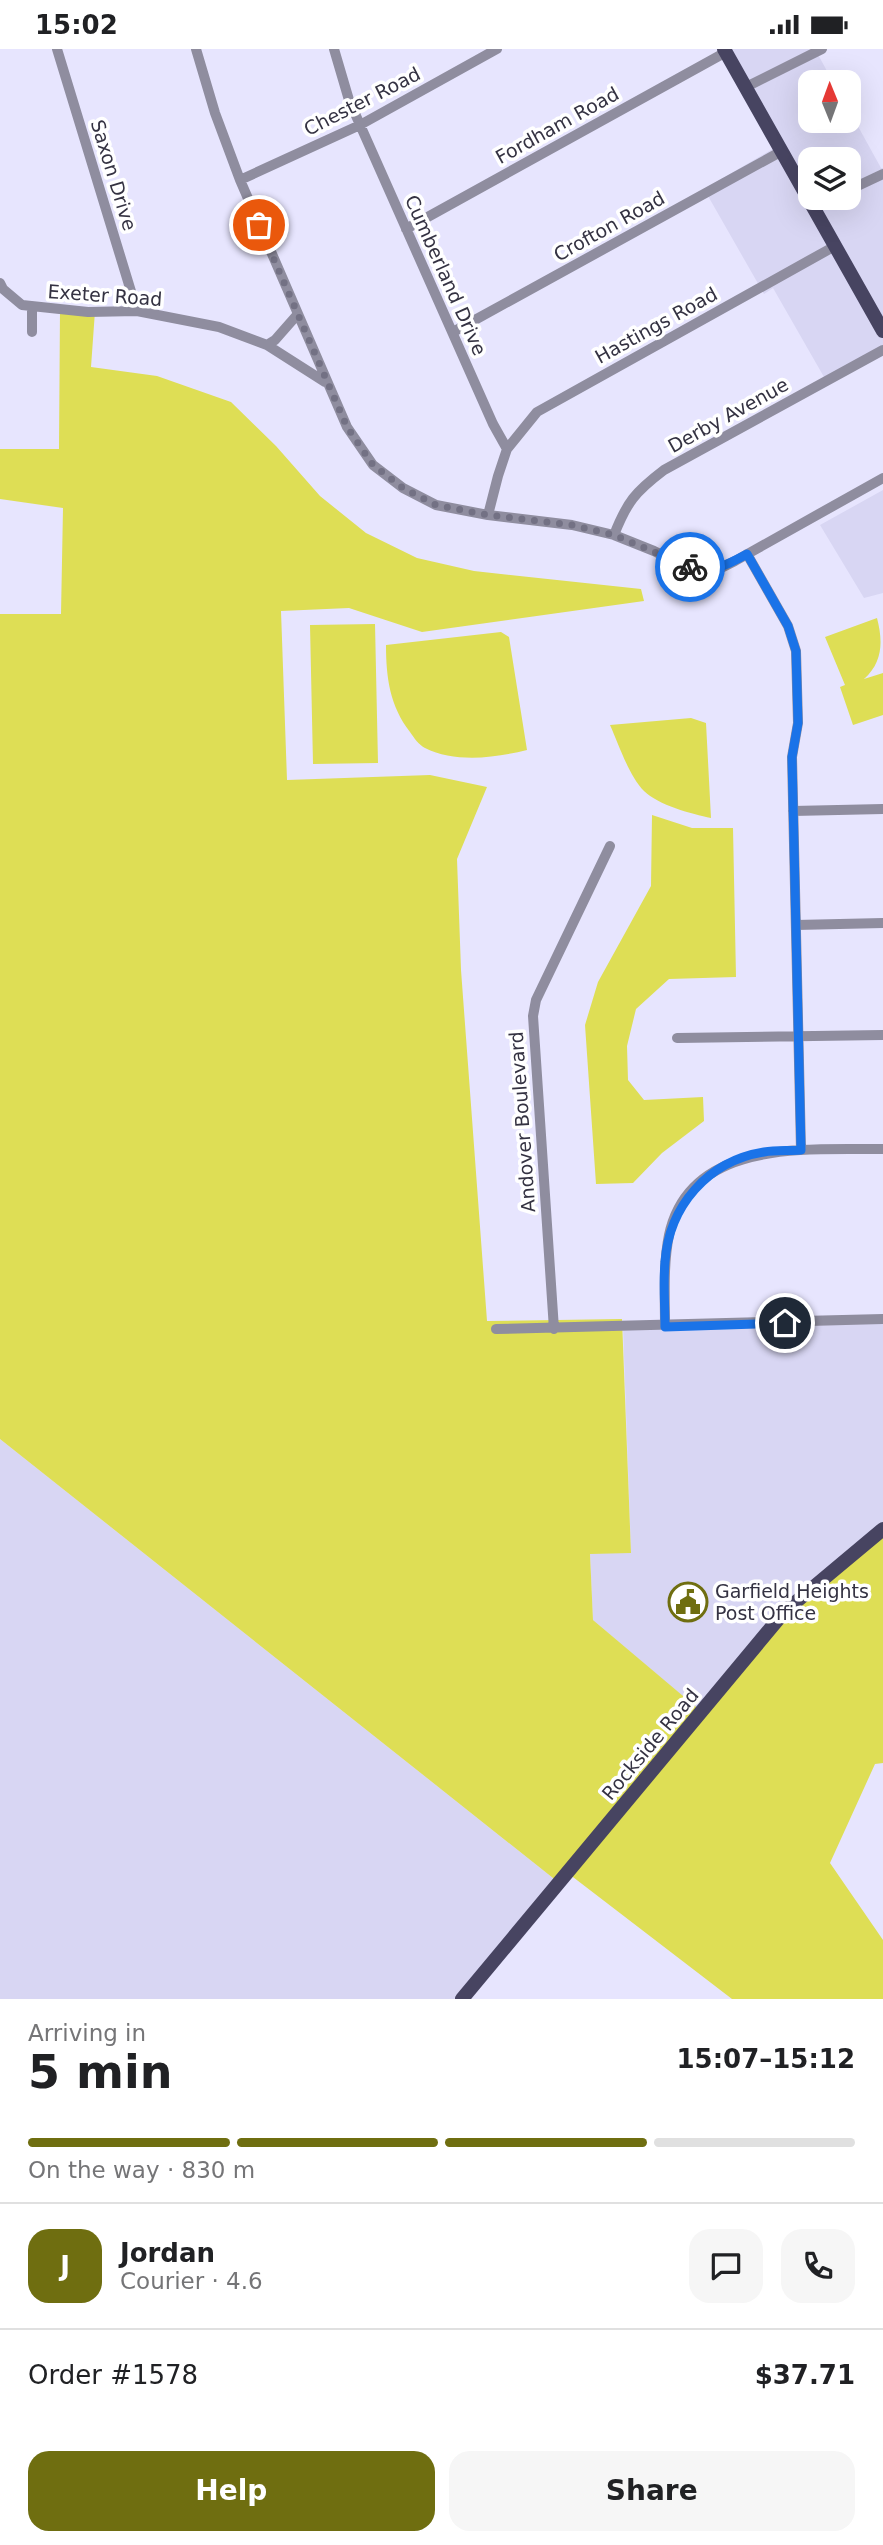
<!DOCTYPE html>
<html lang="en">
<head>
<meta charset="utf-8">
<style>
	:root { --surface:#fff; --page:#f6f6f6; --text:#202124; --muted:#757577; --line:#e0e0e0; --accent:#6f6e10 }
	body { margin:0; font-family:"DejaVu Sans",sans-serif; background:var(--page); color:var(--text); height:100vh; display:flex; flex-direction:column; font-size:26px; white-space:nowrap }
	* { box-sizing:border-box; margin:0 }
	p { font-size:23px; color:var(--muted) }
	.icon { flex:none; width:38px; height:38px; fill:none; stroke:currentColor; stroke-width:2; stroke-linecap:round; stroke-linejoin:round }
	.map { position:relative; height:1950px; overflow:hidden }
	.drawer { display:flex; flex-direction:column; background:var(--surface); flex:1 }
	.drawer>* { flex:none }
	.needle { width:46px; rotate:359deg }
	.fabs { position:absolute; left:798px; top:21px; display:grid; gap:14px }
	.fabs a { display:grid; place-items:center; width:63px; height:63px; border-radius:14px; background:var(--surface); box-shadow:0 7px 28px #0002; font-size:35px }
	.pin { position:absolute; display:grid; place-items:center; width:60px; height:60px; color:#fff; margin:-30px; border:4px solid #fff; border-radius:50%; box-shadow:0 2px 7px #0007 }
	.courier { position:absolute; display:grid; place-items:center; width:70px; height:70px; margin:-35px; border:5px solid #1a73e8; border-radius:50%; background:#fff; color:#222; box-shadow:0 2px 9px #0007 }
	.summary em { font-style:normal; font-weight:700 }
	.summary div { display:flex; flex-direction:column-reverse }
	.summary { display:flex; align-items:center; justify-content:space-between; height:119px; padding:0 28px }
	h1 { font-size:46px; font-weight:700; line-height:52px }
	.bar { display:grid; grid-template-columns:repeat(4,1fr); gap:10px 7px; align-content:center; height:84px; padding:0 28px }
	.bar i { height:9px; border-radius:5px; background:var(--line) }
	.bar .selected { background:var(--accent) }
	.bar p { grid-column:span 4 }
	.line { display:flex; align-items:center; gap:18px; padding:0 28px; border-top:2px solid var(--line) }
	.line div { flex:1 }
	.round { display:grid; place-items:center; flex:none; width:74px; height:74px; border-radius:21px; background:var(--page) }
	.action { display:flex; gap:14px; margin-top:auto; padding:14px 28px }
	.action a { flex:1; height:80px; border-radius:21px; background:var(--accent); color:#fff; font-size:28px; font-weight:700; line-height:80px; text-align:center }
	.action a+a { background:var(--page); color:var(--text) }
	.status { display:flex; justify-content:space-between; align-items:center; height:49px; padding:0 35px; background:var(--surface); direction:ltr }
	.status svg { height:19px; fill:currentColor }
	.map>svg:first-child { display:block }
</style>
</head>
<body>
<div class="status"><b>15:02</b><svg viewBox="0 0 49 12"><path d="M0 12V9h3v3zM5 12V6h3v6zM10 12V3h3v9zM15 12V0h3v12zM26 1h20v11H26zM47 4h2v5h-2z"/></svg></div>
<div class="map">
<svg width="883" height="1950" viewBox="0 0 883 1950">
	<rect width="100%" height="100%" fill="#e7e5fe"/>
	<path fill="#d8d6f3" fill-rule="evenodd" d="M719,0h96l18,33h-23v39h39v-11l32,58h2v179l-59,30 -51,-89 -9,6 -60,-105 72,-42zM810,110h39v39h-39z
		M883,441v103l-19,5 -44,-73z
		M883,1270v210l-182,183 -108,-92 -3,-67 41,-1 -8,-225z
		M0,1390l558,443 -96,117h-462z"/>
	<path fill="#dede55" d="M60,260l35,2 -4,56 66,9 74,26 45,44 44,50 46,37 51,25 57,13 167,18 3,12 -222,31 -73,-24 -68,3 6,169 143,-5 57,12 -30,72 4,111 26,351 135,-2 9,234 -41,1 3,66 109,92 83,-101 98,-79v231l-8,1 -45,99 53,77v59h-151l-163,-125 -11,8 -558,-443v-825h61l2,-106 -63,-9v-50h59z
		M877,569c6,23 6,44 -13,61l19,-6v42l-30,10 -13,-38 5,-2 -20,-48z
		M375,575l3,139 -65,1 -3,-139z
		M501,583l8,5 18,113c-32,8 -72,13 -102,-2 -6,-3 -11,-10 -15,-16 -20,-26 -24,-54 -24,-87z
		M691,669l15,5 5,95c-19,-4 -53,-13 -67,-27 -15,-15 -25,-46 -34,-66z
		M652,766l40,13h41l3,149 -67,2 -33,30 -9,37 1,34 16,20 59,-3 1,24 -42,32 -29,30 -37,1 -11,-159 13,-43 53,-96z"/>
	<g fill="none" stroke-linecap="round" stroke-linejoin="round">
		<path stroke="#8f8d9f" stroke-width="10" d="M57,0l80,262
			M196,0l19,64 25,67 107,247 26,38 30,23 33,17 52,10 84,10 42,10 40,16 28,14 22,6 15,-2 16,-8 148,-83
			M334,0l15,51 144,324 14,25
			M746,38l76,-38
			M240,131l120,-55 137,-76
			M849,141l34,-16
			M814,159l20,-10
			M406,180l320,-177
			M0,234l3,6 19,16 66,7 49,-1 82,16 48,18 58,37
			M32,283v-25
			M453,283l329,-181
			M267,296l8,-5 22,-25
			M488,466l10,-39 9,-27 30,-37 298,-166
			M614,486c13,-33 21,-43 50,-65l219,-120
			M747,505l41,72 8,25 2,72 -6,34 9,393
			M793,762l90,-2
			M796,876l87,-2
			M677,989l206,-3
			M665,1277c0,-30 -2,-61 4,-91 21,-97 139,-85 214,-86
			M496,1280l387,-10
			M554,1280l-21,-313 3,-16 74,-154"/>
		<path stroke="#474461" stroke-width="14" d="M724,0l159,282
			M462,1950l323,-388 98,-82"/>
	</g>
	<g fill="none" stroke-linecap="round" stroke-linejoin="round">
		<path stroke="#737184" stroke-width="7" stroke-dasharray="0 12.6" d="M259,176l88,202 26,38 30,23 33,17 52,10 84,10 42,10 76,32"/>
		<path stroke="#1a73e8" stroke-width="9" d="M690,518c23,6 37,-2 57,-13l41,72 8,25 2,72 -6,34 9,393c-12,1 -25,0 -37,2 -56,9 -95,54 -99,110 -2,21 0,43 0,65l120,-4"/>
	</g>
	<defs>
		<symbol id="civic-ring" viewBox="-11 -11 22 22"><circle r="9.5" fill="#fff" stroke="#6f6e10" stroke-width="1.5"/><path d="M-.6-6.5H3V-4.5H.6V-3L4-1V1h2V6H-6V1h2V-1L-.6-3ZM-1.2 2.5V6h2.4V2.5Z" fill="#6f6e10"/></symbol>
	</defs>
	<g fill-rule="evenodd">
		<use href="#civic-ring" x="666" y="1531" width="44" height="44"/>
	</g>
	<g text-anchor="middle" stroke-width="7" stroke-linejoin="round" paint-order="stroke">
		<g font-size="19" fill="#343242" stroke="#fff">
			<text transform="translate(362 52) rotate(-27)" y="7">Chester Road</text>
			<text transform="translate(557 76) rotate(-29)" y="7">Fordham Road</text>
			<text transform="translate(114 126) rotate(73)" y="7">Saxon Drive</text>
			<text transform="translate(609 177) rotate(-29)" y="7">Crofton Road</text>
			<text transform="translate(446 226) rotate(66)" y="7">Cumberland Drive</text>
			<text transform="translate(105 246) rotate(4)" y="7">Exeter Road</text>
			<text transform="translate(656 276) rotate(-29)" y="7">Hastings Road</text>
			<text transform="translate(728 366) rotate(-29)" y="7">Derby Avenue</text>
			<text transform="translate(522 1073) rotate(-94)" y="7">Andover Boulevard</text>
			<text transform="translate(650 1695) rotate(-50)" y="7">Rockside Road</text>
		</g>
		<g font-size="19" fill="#343242" stroke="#fff" text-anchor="start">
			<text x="715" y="1549">Garfield Heights<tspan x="715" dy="22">Post Office</tspan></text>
		</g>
	</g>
</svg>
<div class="fabs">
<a><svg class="needle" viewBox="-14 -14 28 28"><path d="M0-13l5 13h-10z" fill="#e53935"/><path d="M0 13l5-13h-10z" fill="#757577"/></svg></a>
<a><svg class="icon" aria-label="layers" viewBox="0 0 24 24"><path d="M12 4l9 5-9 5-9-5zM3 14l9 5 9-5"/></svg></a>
</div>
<div class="pin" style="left:259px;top:176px;background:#ea580c"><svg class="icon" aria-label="bag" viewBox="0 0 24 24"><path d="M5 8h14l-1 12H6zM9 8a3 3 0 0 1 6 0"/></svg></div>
<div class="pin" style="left:785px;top:1274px;background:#1f2937"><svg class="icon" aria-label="home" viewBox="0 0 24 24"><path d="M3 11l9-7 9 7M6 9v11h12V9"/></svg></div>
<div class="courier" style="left:690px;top:518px"><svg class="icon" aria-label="bike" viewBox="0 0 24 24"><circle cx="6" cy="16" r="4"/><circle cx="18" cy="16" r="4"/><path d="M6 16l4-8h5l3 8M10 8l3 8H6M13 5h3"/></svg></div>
</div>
<section class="drawer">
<div class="summary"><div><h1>5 min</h1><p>Arriving in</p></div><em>15:07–15:12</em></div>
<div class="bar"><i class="selected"></i><i class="selected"></i><i class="selected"></i><i></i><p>On the way · 830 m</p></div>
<div class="line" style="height:126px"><b class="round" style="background:var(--accent);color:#fff">J</b><div><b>Jordan</b><p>Courier · 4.6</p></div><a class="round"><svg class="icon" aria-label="chat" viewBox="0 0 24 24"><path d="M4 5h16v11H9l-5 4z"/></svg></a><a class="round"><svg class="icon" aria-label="phone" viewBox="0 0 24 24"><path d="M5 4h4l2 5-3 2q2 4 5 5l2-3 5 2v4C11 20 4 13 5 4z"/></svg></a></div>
<div class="line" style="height:91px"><div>Order #1578</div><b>$37.71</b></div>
<div class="action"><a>Help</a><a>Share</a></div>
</section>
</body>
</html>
